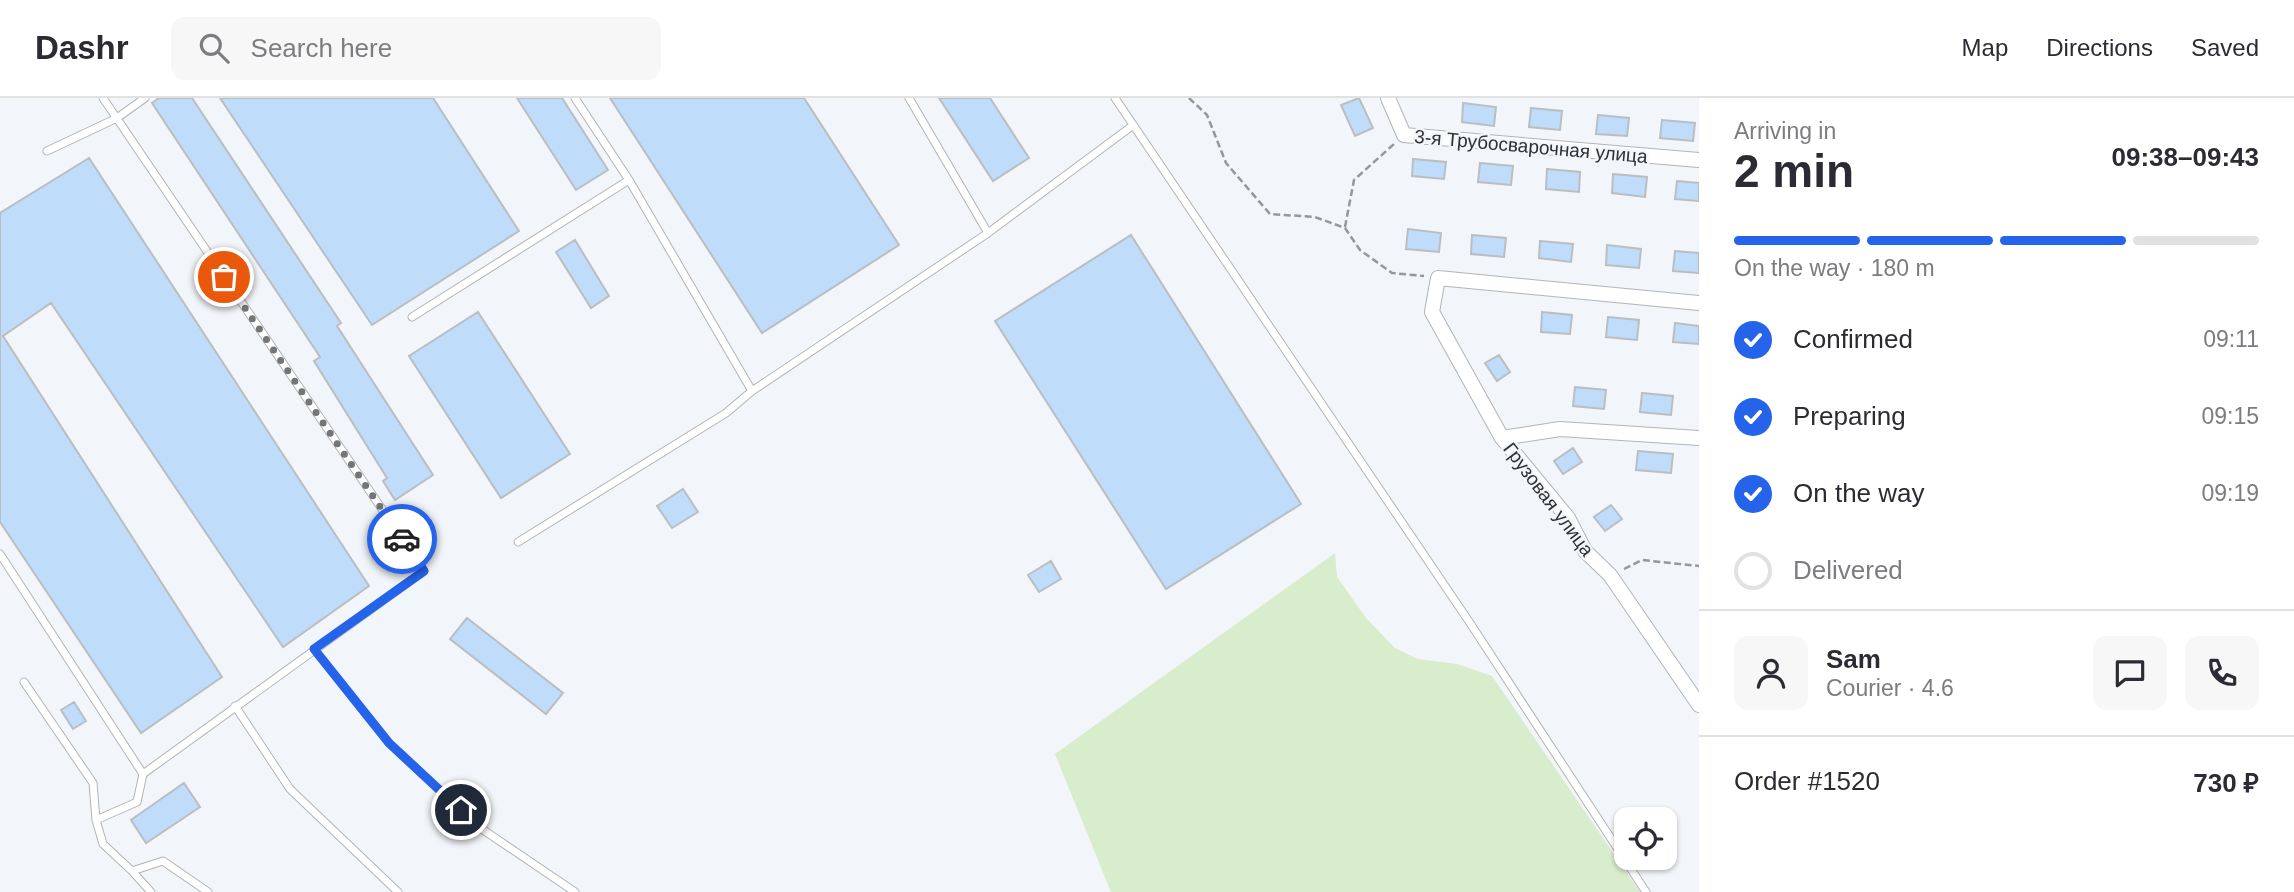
<!DOCTYPE html>
<html lang="en">
<head>
<meta charset="utf-8">
<style>
	:root { --surface:#fff; --page:#f7f7f7; --text:#2b2b33; --muted:#7c7c81; --line:#e1e1e2; --accent:#2563eb }
	body { margin:0; font-family:Arial,sans-serif; background:var(--page); color:var(--text); height:100vh; display:flex; flex-direction:column; font-size:26px; white-space:nowrap }
	* { box-sizing:border-box; margin:0 }
	p { font-size:23px; color:var(--muted) }
	.icon { flex:none; width:38px; height:38px; fill:none; stroke:currentColor; stroke-width:2; stroke-linecap:round; stroke-linejoin:round }
	.map { position:relative; flex:1; overflow:hidden }
	.side { display:flex; flex-direction:column; background:var(--surface); width:595px }
	.side>* { flex:none }
	.buttons { position:absolute; left:1614px; top:709px; display:grid; gap:14px }
	.buttons a { display:grid; place-items:center; width:63px; height:63px; border-radius:14px; background:var(--surface); box-shadow:0 2px 5px #0004; font-size:35px }
	.pin { position:absolute; display:grid; place-items:center; width:60px; height:60px; color:#fff; margin:-30px; border:4px solid #fff; border-radius:50%; box-shadow:0 2px 7px #0007 }
	.courier { position:absolute; display:grid; place-items:center; width:70px; height:70px; margin:-35px; border:5px solid #2563eb; border-radius:50%; background:#fff; color:#222; box-shadow:0 2px 9px #0007 }
	.headline em { font-style:normal; font-weight:600 }
	.headline div { display:flex; flex-direction:column-reverse }
	.headline { display:flex; align-items:center; justify-content:space-between; height:119px; padding:0 35px }
	h1 { font-size:46px; font-weight:600; line-height:52px }
	.bar { display:grid; grid-template-columns:repeat(4,1fr); gap:10px 7px; align-content:center; height:84px; padding:0 35px }
	.bar i { height:9px; border-radius:5px; background:var(--line) }
	.bar .selected { background:var(--accent) }
	.bar p { grid-column:span 4 }
	.line { display:flex; align-items:center; gap:18px; padding:0 35px; border-top:2px solid var(--line) }
	.line div { flex:1 }
	.round { display:grid; place-items:center; flex:none; width:74px; height:74px; border-radius:14px; background:var(--page) }
	ol { padding:0 35px; list-style:none }
	li { display:flex; align-items:center; gap:21px; height:77px }
	li p { margin-inline-start:auto }
	li .icon { padding:7px; border-radius:50%; background:var(--accent); color:#fff; stroke-width:4 }
	li:last-child { color:var(--muted) }
	li i { width:38px; height:38px; border:4px solid var(--line); border-radius:50% }
	header { display:flex; align-items:center; gap:42px; box-sizing:border-box; height:98px; padding:0 35px; background:var(--surface); border-bottom:2px solid var(--line) }
	header strong { font-size:33px }
	nav { display:flex; gap:38px; margin-inline-start:auto; font-size:24px }
	.search { width:490px; height:63px; background:var(--page); display:flex; align-items:center; gap:18px; box-sizing:border-box; padding:0 24px; border-radius:14px; color:var(--muted); font-size:26px }
	main { display:flex; flex:1; min-height:0 }
	.map>svg:first-child { display:block }
</style>
</head>
<body>
<header>
<strong>Dashr</strong>
<div class="search"><svg class="icon" aria-label="search" viewBox="0 0 24 24"><circle cx="10" cy="10" r="6"/><path d="M15 15l6 6"/></svg>Search here</div>
<nav><a>Map</a><a>Directions</a><a>Saved</a></nav>
</header>
<main>
<div class="map">
<svg width="1699" height="794" viewBox="0 0 1699 794">
	<rect width="100%" height="100%" fill="#f2f5f9"/>
	<path fill="#d7edcc" d="M1335,455l2,24 29,41 29,30 23,11 39,5 35,12 148,216h-529l-56,-138z"/>
	<path fill="#bfdcfb" stroke="#bbbec1" stroke-width="2" d="M159,0h33l149,225 -4,3 96,149 -38,25 -12,-19 4,-3 -73,-117 6,-4 -168,-254z
		M220,0h213l86,133 -147,94z
		M517,0h45l46,72 -32,20z
		M610,0h194l95,147 -137,88z
		M939,0h51l39,60 -36,23z
		M1359,0l14,30 -18,8 -14,-31z
		M1463,5l33,4 -2,19 -32,-4z
		M1531,10l31,3 -2,19 -31,-3z
		M1598,17l31,3 -2,18 -31,-2z
		M1662,22l33,3 -2,18 -33,-3z
		M89,60l280,428 -86,61 -232,-344 -48,33 219,341 -81,56 -141,-211v-309z
		M1413,61l33,3 -2,17 -32,-3z
		M1480,65l33,3 -2,19 -33,-3z
		M1547,71l33,3 -1,20 -33,-3z
		M1613,76l34,3 -2,20 -33,-4z
		M1677,83l22,2v18l-24,-2z
		M1408,131l33,4 -2,19 -33,-3z
		M1131,137l170,269 -135,85 -171,-268z
		M1472,137l34,3 -2,19 -33,-3z
		M575,142l34,56 -18,12 -35,-56z
		M1540,143l33,3 -2,18 -32,-4z
		M1607,147l34,4 -2,19 -33,-3z
		M1675,153l24,2v20l-26,-2z
		M478,214l92,142 -69,44 -92,-142z
		M1542,214l30,3 -2,19 -29,-2z
		M1608,219l31,3 -2,20 -31,-3z
		M1675,225l24,3v18l-26,-2z
		M1499,257l11,17 -13,9 -12,-18z
		M1575,289l31,3 -2,19 -31,-3z
		M1642,295l31,3 -2,19 -31,-3z
		M1573,350l9,14 -19,12 -9,-13z
		M1638,353l35,3 -2,19 -35,-3z
		M683,391l15,23 -26,16 -15,-22z
		M1611,407l11,14 -17,12 -11,-14z
		M1051,463l10,18 -22,13 -11,-17z
		M467,520l96,75 -17,21 -96,-75z
		M74,604l12,19 -13,8 -12,-19z
		M184,685l16,24 -54,36 -15,-23z"/>
	<g fill="none" stroke-linecap="round" stroke-linejoin="round">
		<defs>
			<path id="service" d="M103,0l321,473 -281,203 -6,28 -41,18 7,24 29,27 31,-10 45,31
				M575,0l54,82 123,211
				M909,0l79,135
				M1115,0l355,525 176,269
				M47,53l70,-33 28,-20
				M412,219l217,-137
				M518,444l208,-129 26,-22 236,-158 144,-107
				M0,456l143,220
				M314,551l75,94 90,84 96,65
				M24,584l69,101 3,37
				M235,608l55,83 108,103
				M132,773l19,21"/>
			<path id="minor" d="M1388,0l16,37 295,25
				M1699,205l-261,-25 -6,34 70,126 66,80 17,33 25,24 89,130
				M1502,340l58,-9 139,9"/>
		</defs>
		<use href="#service" stroke="#b1b4b7" stroke-width="9"/>
		<use href="#minor" stroke="#b1b4b7" stroke-width="16"/>
		<path stroke="#95979a" stroke-width="2.5" stroke-dasharray="7 3.5" stroke-linecap="butt" d="M1189,0l18,17 19,48 44,51 45,3 30,11 15,22 32,23 32,3
			M1345,129l9,-47 40,-36
			M1624,471l18,-9 57,6"/>
		<use href="#service" stroke="#fff" stroke-width="7"/>
		<use href="#minor" stroke="#fff" stroke-width="14"/>
	</g>
	<g fill="none" stroke-linecap="round" stroke-linejoin="round">
		<path stroke="#737578" stroke-width="7" stroke-dasharray="0 12.6" d="M224,179l178,262"/>
		<path stroke="#2563eb" stroke-width="9" d="M402,441l22,32 -110,78 75,94 72,67"/>
	</g>
	<g text-anchor="middle" stroke-width="5" stroke-linejoin="round" paint-order="stroke">
		<g font-size="19" fill="#2f3032" stroke="#f2f5f9">
			<text transform="translate(1531 48) rotate(5)" y="7">3-я Трубосварочная улица</text>
			<text transform="translate(1549 401) rotate(53)" y="7">Грузовая улица</text>
		</g>
	</g>
</svg>
<div class="buttons">
<a><svg class="icon" aria-label="locate" viewBox="0 0 24 24"><circle cx="12" cy="12" r="6"/><path d="M12 2v4M12 18v4M2 12h4M18 12h4"/></svg></a>
</div>
<div class="pin" style="left:224px;top:179px;background:#ea580c"><svg class="icon" aria-label="bag" viewBox="0 0 24 24"><path d="M5 8h14l-1 12H6zM9 8a3 3 0 0 1 6 0"/></svg></div>
<div class="pin" style="left:461px;top:712px;background:#1f2937"><svg class="icon" aria-label="home" viewBox="0 0 24 24"><path d="M3 11l9-7 9 7M6 9v11h12V9"/></svg></div>
<div class="courier" style="left:402px;top:441px"><svg class="icon" aria-label="car" viewBox="0 0 24 24"><path d="M5 17H2v-5l4-1 3-4h7l3 4 3 1v5h-3M9 17h6M6 11h13"/><circle cx="7" cy="17" r="2"/><circle cx="17" cy="17" r="2"/></svg></div>
</div>
<section class="side">
<div class="headline"><div><h1>2 min</h1><p>Arriving in</p></div><em>09:38–09:43</em></div>
<div class="bar"><i class="selected"></i><i class="selected"></i><i class="selected"></i><i></i><p>On the way · 180 m</p></div>
<ol>
<li><svg class="icon" aria-label="check" viewBox="0 0 24 24"><path d="M5 12l5 5 9-10"/></svg>Confirmed<p>09:11</p></li>
<li><svg class="icon" aria-label="check" viewBox="0 0 24 24"><path d="M5 12l5 5 9-10"/></svg>Preparing<p>09:15</p></li>
<li><svg class="icon" aria-label="check" viewBox="0 0 24 24"><path d="M5 12l5 5 9-10"/></svg>On the way<p>09:19</p></li>
<li><i></i>Delivered</li>
</ol>
<div class="line" style="height:126px"><a class="round"><svg class="icon" aria-label="person" viewBox="0 0 24 24"><circle cx="12" cy="8" r="4"/><path d="M4 21q1-7 8-7t8 7"/></svg></a><div><b>Sam</b><p>Courier · 4.6</p></div><a class="round"><svg class="icon" aria-label="chat" viewBox="0 0 24 24"><path d="M4 5h16v11H9l-5 4z"/></svg></a><a class="round"><svg class="icon" aria-label="phone" viewBox="0 0 24 24"><path d="M5 4h4l2 5-3 2q2 4 5 5l2-3 5 2v4C11 20 4 13 5 4z"/></svg></a></div>
<div class="line" style="height:91px"><div>Order #1520</div><b>730 ₽</b></div>
</section>
</main>
</body>
</html>
